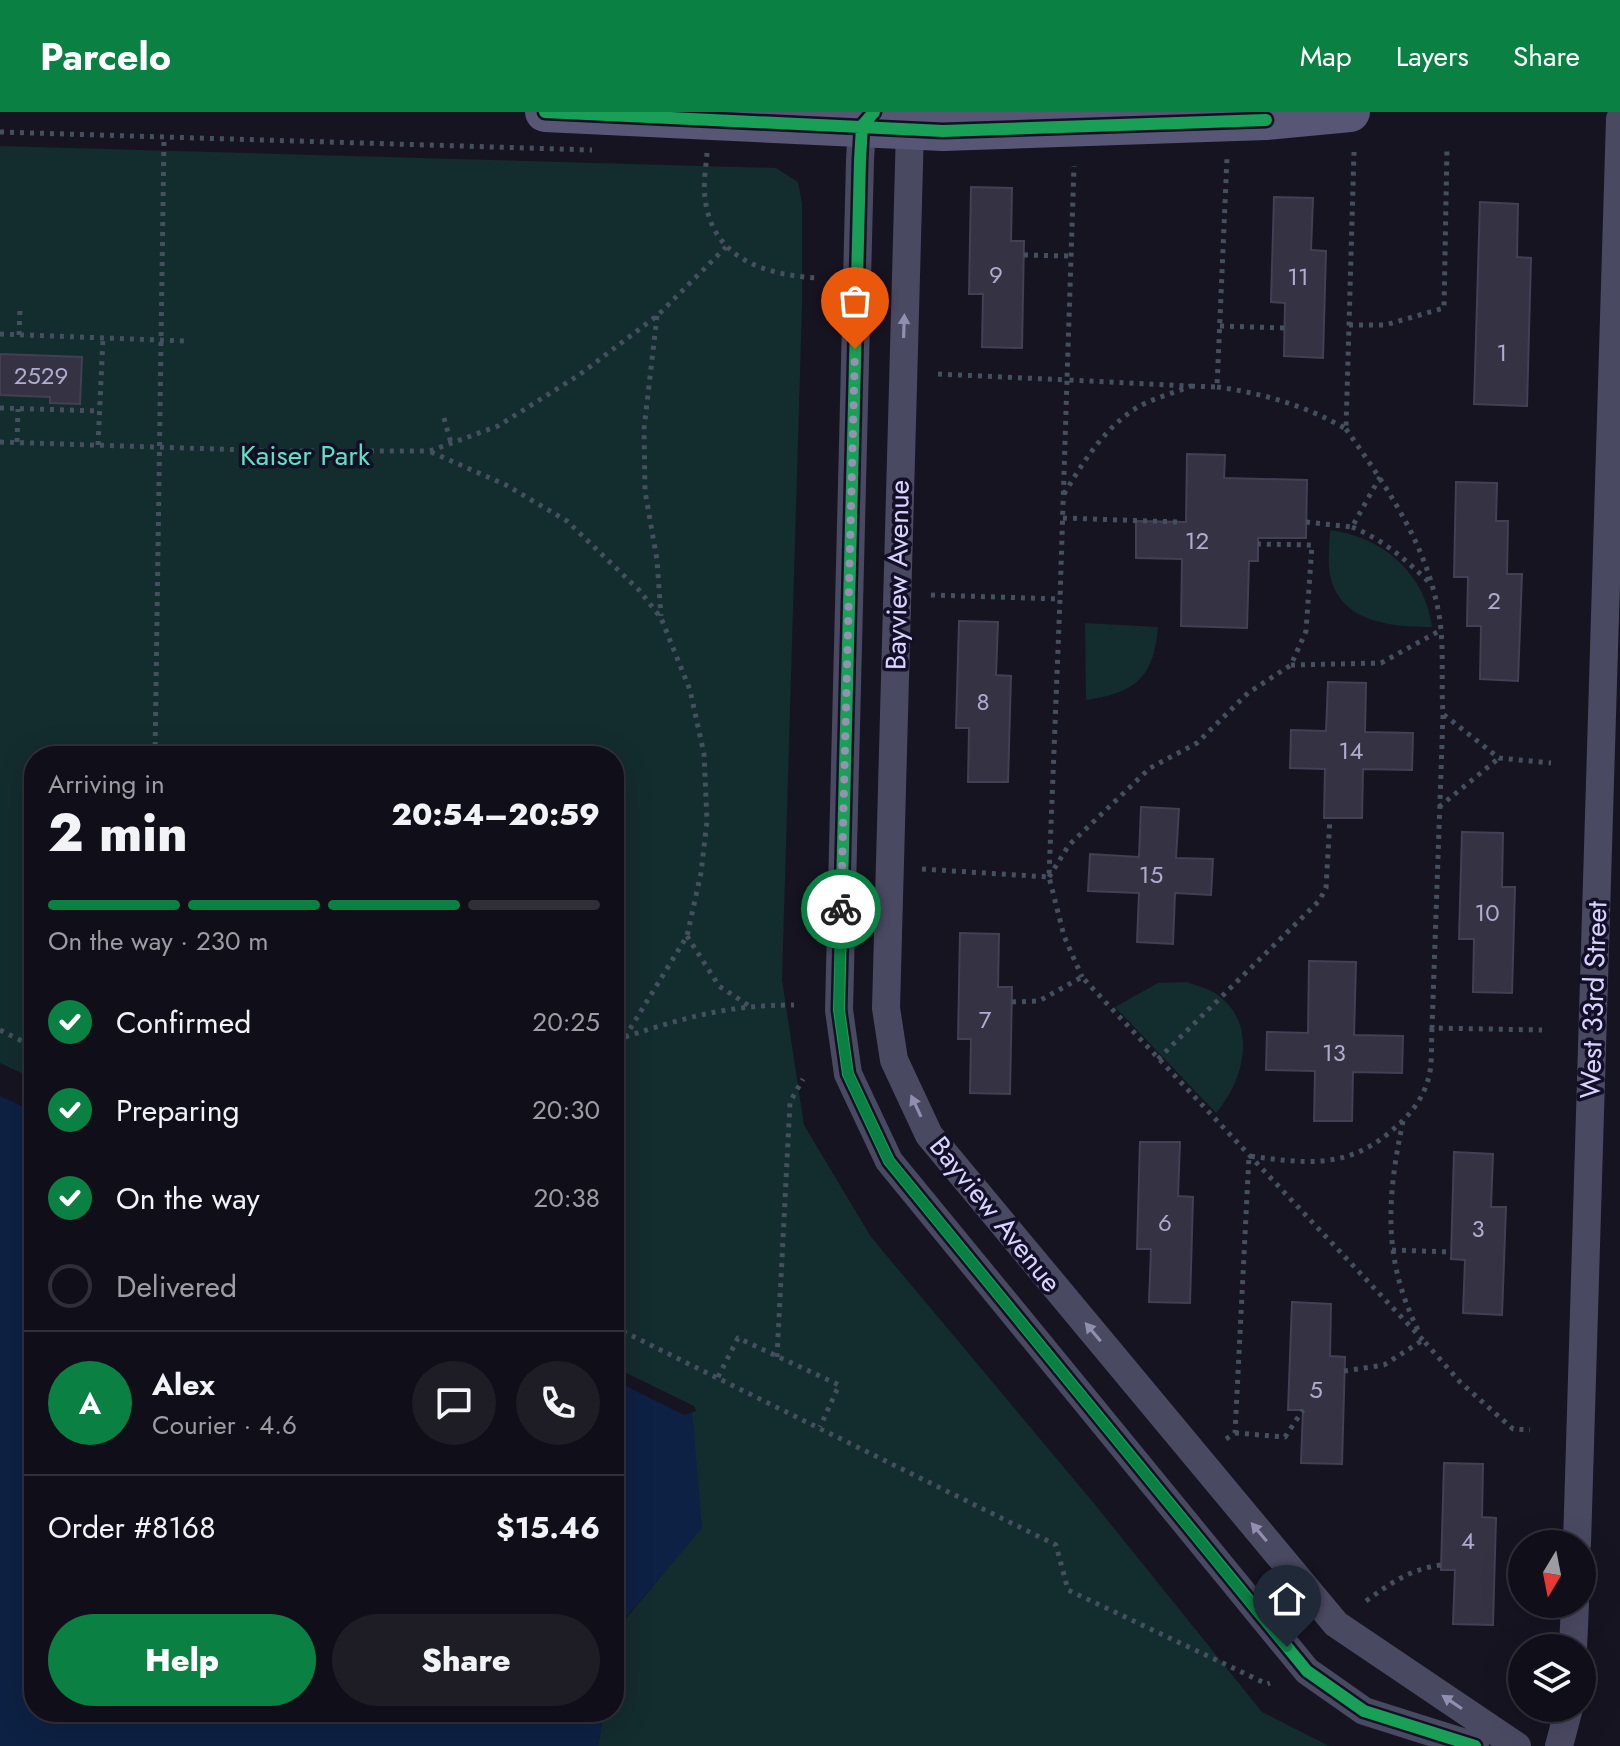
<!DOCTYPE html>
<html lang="en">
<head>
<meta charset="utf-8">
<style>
	:root { --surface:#100f19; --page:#1e1d26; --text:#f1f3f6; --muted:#9c9ca2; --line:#302f38; --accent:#0b8043 }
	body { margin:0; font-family:Jost,sans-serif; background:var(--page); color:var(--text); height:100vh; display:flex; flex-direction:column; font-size:30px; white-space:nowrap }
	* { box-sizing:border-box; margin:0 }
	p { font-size:26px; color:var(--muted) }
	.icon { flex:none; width:44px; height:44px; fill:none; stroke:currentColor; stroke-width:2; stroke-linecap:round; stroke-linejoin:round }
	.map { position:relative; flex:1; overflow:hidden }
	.side { position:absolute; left:24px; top:634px; width:600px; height:976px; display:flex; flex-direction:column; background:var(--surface); border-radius:32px; box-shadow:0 8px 32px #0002,0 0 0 2px var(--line) }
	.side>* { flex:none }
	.needle { width:52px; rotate:190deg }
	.controls { position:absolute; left:1508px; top:1418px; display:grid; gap:16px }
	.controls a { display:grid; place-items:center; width:88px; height:88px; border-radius:50%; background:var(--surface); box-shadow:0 8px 32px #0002,0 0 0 2px var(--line); font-size:40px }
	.pin { position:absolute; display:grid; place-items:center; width:68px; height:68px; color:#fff; margin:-82px -34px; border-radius:50% 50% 50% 0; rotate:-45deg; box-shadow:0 0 8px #0007 }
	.pin .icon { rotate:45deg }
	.courier { position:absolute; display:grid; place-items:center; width:80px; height:80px; margin:-40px; border:6px solid #0b8043; border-radius:50%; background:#fff; color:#222; box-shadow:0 2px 10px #0007 }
	.headline em { font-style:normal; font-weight:800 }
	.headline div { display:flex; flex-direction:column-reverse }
	.headline { display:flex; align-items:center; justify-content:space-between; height:136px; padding:0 24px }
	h1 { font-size:52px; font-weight:800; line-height:60px }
	.bar { display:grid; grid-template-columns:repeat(4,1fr); gap:12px 8px; align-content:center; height:96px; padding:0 24px }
	.bar i { height:10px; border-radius:6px; background:var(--line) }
	.bar .on { background:var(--accent) }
	.bar p { grid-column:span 4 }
	.line { display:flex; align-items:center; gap:20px; padding:0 24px; border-top:2px solid var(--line) }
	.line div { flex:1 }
	.round { display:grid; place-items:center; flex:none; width:84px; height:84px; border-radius:42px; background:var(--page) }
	ol { padding:0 24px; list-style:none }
	li { display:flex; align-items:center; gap:24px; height:88px }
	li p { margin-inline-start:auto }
	li .icon { padding:8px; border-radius:50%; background:var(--accent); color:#fff; stroke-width:4 }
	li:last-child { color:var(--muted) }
	li i { width:44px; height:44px; border:4px solid var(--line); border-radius:50% }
	.action { display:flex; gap:16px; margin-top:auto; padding:16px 24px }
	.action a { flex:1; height:92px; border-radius:48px; background:var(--accent); color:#fff; font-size:32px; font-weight:800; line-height:92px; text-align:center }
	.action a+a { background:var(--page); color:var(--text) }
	header { display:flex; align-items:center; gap:48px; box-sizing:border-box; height:112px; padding:0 40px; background:var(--accent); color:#fff }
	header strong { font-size:38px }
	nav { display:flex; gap:44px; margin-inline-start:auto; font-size:28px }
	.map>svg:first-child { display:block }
</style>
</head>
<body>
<header>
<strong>Parcelo</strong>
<nav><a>Map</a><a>Layers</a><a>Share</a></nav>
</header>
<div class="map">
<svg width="1620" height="1634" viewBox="0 0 1620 1634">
	<rect width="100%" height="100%" fill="#161421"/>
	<path fill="#132c2d" d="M0,34l776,22 22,14 4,21v103l-20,674 22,145 67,112 221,264 170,211 67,34h-731l6,-34h10v-62l4,-22 84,-101 -88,-156v-615h-580v328l-34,-17z
		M1330,418c53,7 95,43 102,97 -43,0 -97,-5 -103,-59 -1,-13 1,-26 1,-38z
		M1085,511l73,4c-4,51 -23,66 -72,73z
		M1186,870c9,3 20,6 29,11 44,29 30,86 1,120l-101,-106 43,-24z"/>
	<path fill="#0d2144" d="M0,955l34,17v628h570l-6,34h-598z
		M614,1259l78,39 10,118 -84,99 -4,23z"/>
	<path fill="#161421" d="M0,951l34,16v33l-34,-16z
		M614,1255l80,39 2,5 -12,4 -70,-35z"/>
	<path fill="#343243" stroke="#433f54" stroke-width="2" d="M971,75l41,1 -1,53h13l-2,107 -40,-1 1,-53h-14z
		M1274,85l39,1 -2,52 15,1 -3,107 -39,-2 1,-53 -14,-1z
		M1480,90l38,2 -1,53 14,1 -4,148 -53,-2z
		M0,242l82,3 -2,47 -30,-1v-6l-50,-2z
		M1187,342l38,1 -1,23 83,2 -1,58h-48v23h-9l-2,67 -66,-2 1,-67 -46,-1v-37l50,1z
		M1456,370l41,1 -1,38h12l-1,53h15l-4,107 -38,-2 1,-53h-14l1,-49h-14z
		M959,509l39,1 -2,53 15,1 -3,106h-40l1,-54h-13z
		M1328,570l38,1 -1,49 48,1 -1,37 -49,-1 -1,49h-38l1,-49 -35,-1 1,-38 35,1z
		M1141,695l38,2 -3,49 37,1 -2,36 -36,-2 -2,51 -36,-2 2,-49 -51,-2 2,-37 49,3z
		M1462,720l41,1 -1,54h13l-3,106 -39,-1 1,-53h-15z
		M960,821l39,1 -1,53h14l-2,107 -40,-1 1,-54h-13z
		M1309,849l47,1 -2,73 49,1 -1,37 -49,-1 -1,49h-38l1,-50 -49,-1 1,-38 41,1z
		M1140,1030h40l-2,54 15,1 -3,106 -41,-1 2,-53h-14z
		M1454,1040l39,2 -2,53h15l-4,108 -39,-2 2,-53 -14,-1z
		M1292,1190l39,2 -1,52 15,1 -3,107 -41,-1 2,-53h-15z
		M1444,1351l39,1 -1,53 14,1 -3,107 -40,-1 2,-54h-14z"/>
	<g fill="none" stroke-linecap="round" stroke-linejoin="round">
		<path stroke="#44505f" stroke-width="5" stroke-dasharray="4 6" stroke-linecap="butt" d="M0,20l592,18
			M707,41c-1,14 -4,31 -2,45 7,61 60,77 113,80
			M1024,143l47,1
			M657,204l-13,113 1,62 12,69 4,56
			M1349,213h36l59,-17 3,-161
			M1220,214l65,2
			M0,222l186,7
			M19,223l1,-27
			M938,262l129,6 -7,219
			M1191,274l26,1 10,-229
			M1217,275c45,6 90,19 129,42l8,-277
			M0,296l100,3
			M444,306l7,25
			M1346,317c42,60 83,118 94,192 4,30 1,63 3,93l56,44 52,5
			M0,330l278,9h152l68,-25 81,-51 79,-60 68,-68
			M17,330l1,-33
			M98,333l5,-107
			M431,340l75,33 61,36 72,69 22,28 29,72 14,64 3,67 -6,52 -14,63 -73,119
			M1064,382c19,-32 41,-67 74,-87 16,-9 36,-14 53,-21l-124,-6 7,-214
			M1063,406l115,4
			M1306,410l46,5 28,-50
			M1352,415c32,13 54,33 79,57
			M931,483l129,4 -11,277
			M1291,553l90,-2 60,-33
			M1443,603l-11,313 110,2
			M155,644l9,-619
			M1439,695l60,-49
			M922,757l127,8 15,59 18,41
			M1049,765l20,-32 81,-77 47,-25 51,-50 43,-28 15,-34 6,-86 -54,-1
			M687,824l32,50 29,19
			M1012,890l27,-1 43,-24 341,363
			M0,918l34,17
			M625,925c61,-20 104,-32 169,-32
			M1158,947l161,-158 7,-13 4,-70
			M1403,1009c-16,77 -21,138 16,211
			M1392,1138l59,2
			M614,1215l442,218 12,45 199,94 3,-1
			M777,1245l13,-255 13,-23
			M1344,1259l40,-6 39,-25 37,42 53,47 17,1
			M718,1265l20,-39 101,47 -19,42
			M1235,1321l50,4 18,-27
			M1226,1327l9,-6 14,-277c54,7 96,14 141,-24 16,-13 30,-28 37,-49 6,-15 4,-38 5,-55
			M1366,1489c25,-18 44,-32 75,-36"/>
		<path stroke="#4a4962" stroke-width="28" d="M907,0l3,17 -24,879 8,52 35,75 407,489 181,122
			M871,4l-9,10 -2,34 -21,850 9,64 41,87 418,510 57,40 111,35
			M1577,1432l43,-1425
			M1573,1536l2,-44
			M1559,1634l10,-38"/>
		<path stroke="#575674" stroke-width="40" d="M545,0l398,19 323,-11 84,-8"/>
		<defs>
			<path id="cycleway" d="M545,0l398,19 323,-11
				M874,0l-12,14 -2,34 -21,850 9,64 41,87 418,510 57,40 111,35"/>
		</defs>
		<use href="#cycleway" stroke="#130f26" stroke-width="17"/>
		<use href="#cycleway" stroke="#1a9f57" stroke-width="12"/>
	</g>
	<defs><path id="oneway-solid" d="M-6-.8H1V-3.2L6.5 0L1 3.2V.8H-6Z" transform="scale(2)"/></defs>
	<g fill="#928eb0">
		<use href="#oneway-solid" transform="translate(904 214) rotate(-88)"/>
		<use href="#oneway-solid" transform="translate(916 994) rotate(-115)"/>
		<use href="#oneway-solid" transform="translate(1093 1220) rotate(-130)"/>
		<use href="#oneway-solid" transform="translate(1259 1420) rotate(-130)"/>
		<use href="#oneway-solid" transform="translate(1452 1590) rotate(-146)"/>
	</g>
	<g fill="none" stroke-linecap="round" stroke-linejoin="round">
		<path stroke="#9591b1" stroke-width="8" stroke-dasharray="0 14.4" d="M841,797l14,-560"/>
		<path stroke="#0b8043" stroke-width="10" d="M841,797l-2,101 9,64 41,87 398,486"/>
	</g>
	<g text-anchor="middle" stroke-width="7" stroke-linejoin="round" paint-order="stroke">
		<g font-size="24" fill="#b0acd0">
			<text x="996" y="171">9</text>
			<text x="1298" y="173">11</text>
			<text x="1502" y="249">1</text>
			<text x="41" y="272">2529</text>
			<text x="1197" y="437">12</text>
			<text x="1494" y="497">2</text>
			<text x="983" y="598">8</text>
			<text x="1351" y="647">14</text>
			<text x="1151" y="771">15</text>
			<text x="1487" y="809">10</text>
			<text x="985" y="916">7</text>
			<text x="1334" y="949">13</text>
			<text x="1165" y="1119">6</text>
			<text x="1478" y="1125">3</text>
			<text x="1316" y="1286">5</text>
			<text x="1468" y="1437">4</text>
		</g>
		<g font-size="28" fill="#5fe0c0" stroke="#130f26">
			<text x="305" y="353">Kaiser Park</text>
		</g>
		<g font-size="28" fill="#d9d4ff" stroke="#130f26">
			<text transform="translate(897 463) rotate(-89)" y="10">Bayview Avenue</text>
			<text transform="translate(1593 888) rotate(-88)" y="10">West 33rd Street</text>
			<text transform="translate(996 1102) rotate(51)" y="10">Bayview Avenue</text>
		</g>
	</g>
</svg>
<div class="controls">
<a><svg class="needle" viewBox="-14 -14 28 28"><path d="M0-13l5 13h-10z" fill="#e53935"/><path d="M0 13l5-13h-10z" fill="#9c9ca2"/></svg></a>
<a><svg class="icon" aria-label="layers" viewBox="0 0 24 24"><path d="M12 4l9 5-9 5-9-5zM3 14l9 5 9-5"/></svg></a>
</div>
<div class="pin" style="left:855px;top:237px;background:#ea580c"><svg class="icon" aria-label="bag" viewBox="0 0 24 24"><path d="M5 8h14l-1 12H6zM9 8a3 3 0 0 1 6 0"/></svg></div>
<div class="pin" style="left:1287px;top:1535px;background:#1f2937"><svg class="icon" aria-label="home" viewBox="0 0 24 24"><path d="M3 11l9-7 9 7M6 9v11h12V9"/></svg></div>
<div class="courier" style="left:841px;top:797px"><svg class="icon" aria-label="bike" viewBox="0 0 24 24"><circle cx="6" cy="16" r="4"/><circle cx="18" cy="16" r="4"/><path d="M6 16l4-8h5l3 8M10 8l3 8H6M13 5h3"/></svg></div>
<section class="side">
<div class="headline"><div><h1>2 min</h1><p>Arriving in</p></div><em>20:54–20:59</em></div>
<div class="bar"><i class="on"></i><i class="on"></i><i class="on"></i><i></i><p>On the way · 230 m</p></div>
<ol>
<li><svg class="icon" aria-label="check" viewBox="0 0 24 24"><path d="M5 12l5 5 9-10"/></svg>Confirmed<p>20:25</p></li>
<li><svg class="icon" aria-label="check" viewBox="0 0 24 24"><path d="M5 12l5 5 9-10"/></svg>Preparing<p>20:30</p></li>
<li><svg class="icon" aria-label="check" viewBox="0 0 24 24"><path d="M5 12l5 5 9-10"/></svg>On the way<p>20:38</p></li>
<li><i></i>Delivered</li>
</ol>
<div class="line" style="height:144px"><b class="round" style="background:var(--accent);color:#fff">A</b><div><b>Alex</b><p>Courier · 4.6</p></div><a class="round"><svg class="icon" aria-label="chat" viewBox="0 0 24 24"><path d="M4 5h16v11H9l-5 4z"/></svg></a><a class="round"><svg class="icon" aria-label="phone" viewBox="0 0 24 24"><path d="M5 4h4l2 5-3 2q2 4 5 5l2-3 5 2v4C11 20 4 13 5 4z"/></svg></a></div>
<div class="line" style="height:104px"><div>Order #8168</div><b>$15.46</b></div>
<div class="action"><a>Help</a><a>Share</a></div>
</section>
</div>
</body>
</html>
